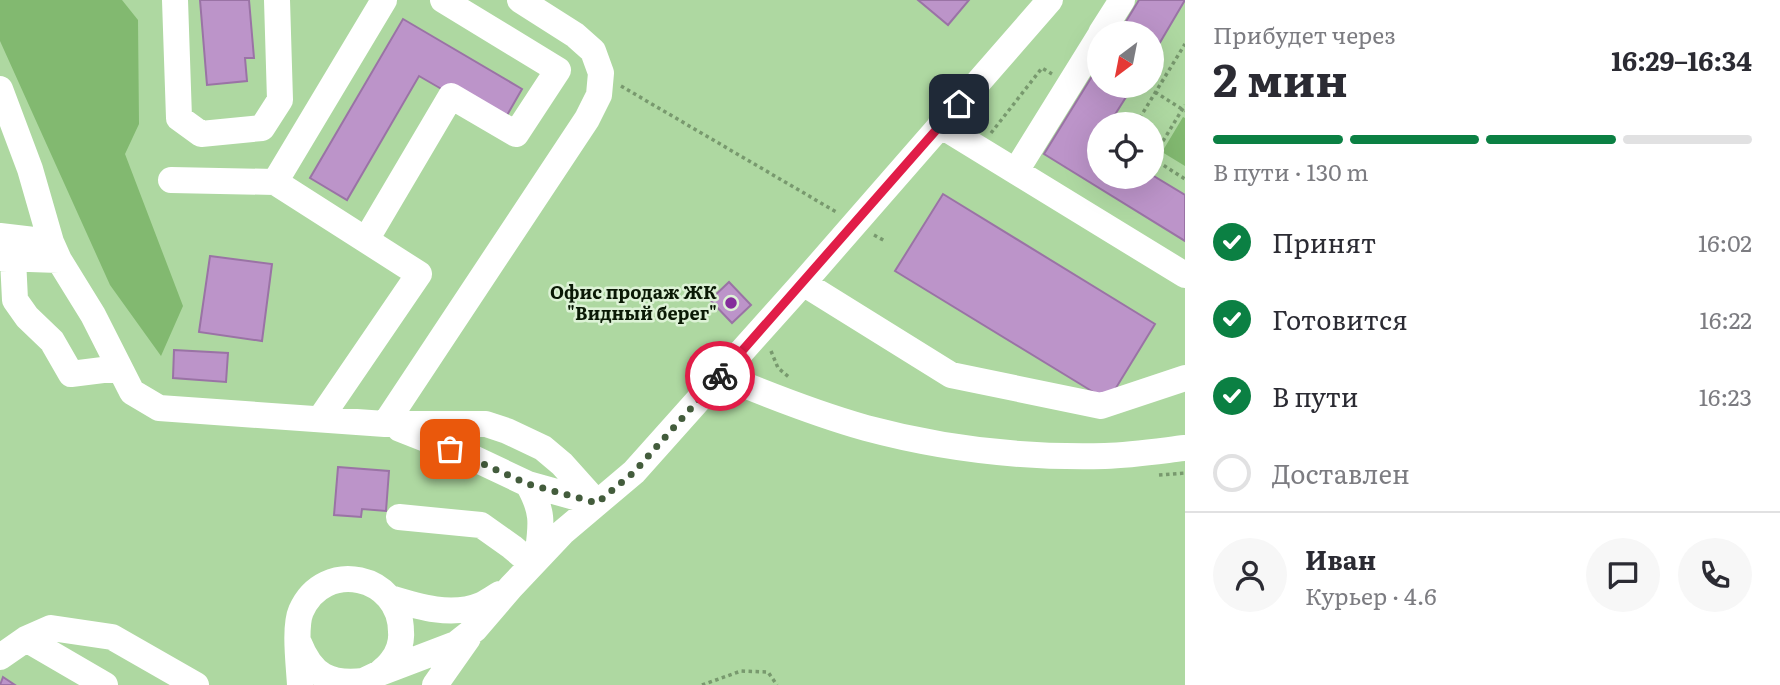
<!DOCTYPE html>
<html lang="ru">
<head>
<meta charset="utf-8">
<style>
	:root { --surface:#fff; --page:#f7f7f7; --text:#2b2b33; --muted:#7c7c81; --line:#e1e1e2; --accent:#0b8043 }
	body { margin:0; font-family:Literata,serif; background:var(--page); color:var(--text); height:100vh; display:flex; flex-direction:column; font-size:26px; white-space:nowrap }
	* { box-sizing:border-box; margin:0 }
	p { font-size:23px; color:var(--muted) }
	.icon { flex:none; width:38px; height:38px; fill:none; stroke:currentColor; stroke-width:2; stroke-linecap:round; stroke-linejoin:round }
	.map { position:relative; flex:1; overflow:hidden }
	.side { display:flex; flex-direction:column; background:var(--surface); width:595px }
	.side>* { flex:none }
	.needle { width:46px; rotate:212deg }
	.buttons { position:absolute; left:1087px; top:21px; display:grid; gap:14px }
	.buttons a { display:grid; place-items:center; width:77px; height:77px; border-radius:50%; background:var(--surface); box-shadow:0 7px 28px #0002; font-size:35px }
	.pin { position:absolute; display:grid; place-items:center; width:60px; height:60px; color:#fff; margin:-30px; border-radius:14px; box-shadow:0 4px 10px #0006 }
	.courier { position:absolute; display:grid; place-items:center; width:70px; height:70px; margin:-35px; border:5px solid #e11d48; border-radius:50%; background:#fff; color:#222; box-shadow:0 2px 9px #0007 }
	.summary em { font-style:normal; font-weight:700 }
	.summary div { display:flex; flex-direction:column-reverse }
	.summary { display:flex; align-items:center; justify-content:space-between; height:119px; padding:0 28px }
	h1 { font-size:46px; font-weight:700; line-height:52px }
	.bar { display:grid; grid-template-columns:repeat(4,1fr); gap:10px 7px; align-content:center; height:84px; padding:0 28px }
	.bar i { height:9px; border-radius:5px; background:var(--line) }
	.bar .current { background:var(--accent) }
	.bar p { grid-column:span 4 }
	.line { display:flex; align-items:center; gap:18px; padding:0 28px; border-top:2px solid var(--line) }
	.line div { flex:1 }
	.round { display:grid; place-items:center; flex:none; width:74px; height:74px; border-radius:37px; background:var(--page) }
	ol { padding:0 28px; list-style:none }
	li { display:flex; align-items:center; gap:21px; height:77px }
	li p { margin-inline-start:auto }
	li .icon { padding:7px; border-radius:50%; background:var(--accent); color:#fff; stroke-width:4 }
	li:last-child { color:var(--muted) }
	li i { width:38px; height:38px; border:4px solid var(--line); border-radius:50% }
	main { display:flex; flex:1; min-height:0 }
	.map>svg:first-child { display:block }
</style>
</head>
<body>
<main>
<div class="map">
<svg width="1185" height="685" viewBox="0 0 1185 685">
	<rect width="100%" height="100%" fill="#aed8a1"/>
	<path fill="#82b970" d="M0,0h122l16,20 1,104 -14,30 58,152 -22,50 -51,-71 -110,-244z
		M1183,117l2,1v48l-23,-14z"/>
	<path fill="#bc94c9" stroke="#9a73a5" stroke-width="2" d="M200,0h49l5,58h-9l2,23 -40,4z
		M918,0h51l-21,25z
		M1139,0h46l-33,56v-23h-33z
		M403,19l119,70 -20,35 -83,-48 -72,124 -37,-22z
		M1099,65v21h34l-24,38h-10v53h53v-2l33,20v46l-141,-87z
		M943,194l212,130 -47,77 -213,-130z
		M210,256l62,8 -10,77 -63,-9z
		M729,282l22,23 -19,18 -22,-23z
		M174,350l54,3 -2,29 -53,-4z
		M338,467l51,4 -3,40 -24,-2 -1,8 -27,-2z
		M3,677l12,8h-15z"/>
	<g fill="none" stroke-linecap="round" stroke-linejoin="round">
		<path stroke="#78996e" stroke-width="3.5" stroke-dasharray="3.5 3.5" stroke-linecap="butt" d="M621,86l217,127
			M1155,92l30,19
			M1136,124l49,-80
			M991,133l51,-65 10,6
			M1152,158l33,21
			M1152,159l33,-54
			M874,235l11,6
			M771,351l7,17 12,10
			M1159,475l26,-2
			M702,685l39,-14 27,1 9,13"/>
		<path stroke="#fff" stroke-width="26" d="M175,0l4,118 22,16 61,-6 18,-28 -3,-100
			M1101,33l21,-33
			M0,89l30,80 21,73 8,18
			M940,125l245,150
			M1016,171l83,-134
			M171,180l104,2 144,92 -99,145
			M275,182l109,-182
			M0,236l51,6
			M366,240l85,-144 65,38 42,-64 -115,-70
			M0,258l59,2 34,55 39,77 27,16 226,16h101l21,7 36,17 19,16 35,39
			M13,259l2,41 12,17 25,24 19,33 48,-6
			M803,283l148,92 150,31 84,-28
			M720,375c48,20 96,39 146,53 78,21 159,30 239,28 26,-1 54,-5 80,-8
			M385,424l202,-305 12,-24 2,-22 -8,-22 -18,-16 -55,-35
			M400,429l71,28 57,27 68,19
			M528,484c17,30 13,42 9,75
			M399,517l82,8 31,22 20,17
			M390,598c29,9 62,19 91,7 7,-3 13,-8 19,-11
			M26,639l79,46
			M299,643c13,33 31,42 65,38
			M0,657l26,-18 25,-11 61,9 84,48
			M300,685c-1,-19 -6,-58 1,-74 23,-53 100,-36 100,21 1,10 -3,22 -10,30 -3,4 -7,7 -11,11
			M355,685l25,-12 76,-29 19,-15 36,-42 52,-55 71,-60 169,-189 247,-283
			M435,685l33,-47"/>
	</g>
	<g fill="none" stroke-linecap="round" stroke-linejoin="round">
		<path stroke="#435c3c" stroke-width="7" stroke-dasharray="0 12.6" d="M450,449l78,35 69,19 37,-31 86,-96"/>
		<path stroke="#e11d48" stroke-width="9" d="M720,376l239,-272"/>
	</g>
	<circle fill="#842d9b" stroke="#ddf2d6" stroke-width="2.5" cx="731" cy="303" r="7"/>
	<g text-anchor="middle" stroke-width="5" stroke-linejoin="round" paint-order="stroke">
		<g font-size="18" font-weight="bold" fill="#0a1905" stroke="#ddf2d6" text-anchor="end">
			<text x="717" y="299">Офис продаж ЖК<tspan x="717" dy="21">"Видный берег"</tspan></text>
		</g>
	</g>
</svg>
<div class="buttons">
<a><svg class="needle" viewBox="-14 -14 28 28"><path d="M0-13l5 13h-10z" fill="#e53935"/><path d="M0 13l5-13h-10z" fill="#7c7c81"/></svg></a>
<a><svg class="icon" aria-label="locate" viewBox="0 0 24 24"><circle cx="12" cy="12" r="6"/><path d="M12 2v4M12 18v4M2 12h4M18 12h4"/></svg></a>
</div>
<div class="pin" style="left:450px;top:449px;background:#ea580c"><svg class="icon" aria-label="bag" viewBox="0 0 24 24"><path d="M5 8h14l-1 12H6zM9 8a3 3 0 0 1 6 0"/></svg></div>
<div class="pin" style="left:959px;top:104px;background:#1f2937"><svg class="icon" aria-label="home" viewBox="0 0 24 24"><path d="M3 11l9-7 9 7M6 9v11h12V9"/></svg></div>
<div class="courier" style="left:720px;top:376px"><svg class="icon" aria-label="bike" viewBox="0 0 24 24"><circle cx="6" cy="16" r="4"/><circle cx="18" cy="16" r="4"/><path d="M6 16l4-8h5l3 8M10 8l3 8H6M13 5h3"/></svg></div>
</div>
<section class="side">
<div class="summary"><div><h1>2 мин</h1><p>Прибудет через</p></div><em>16:29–16:34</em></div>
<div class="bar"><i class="current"></i><i class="current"></i><i class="current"></i><i></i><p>В пути · 130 m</p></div>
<ol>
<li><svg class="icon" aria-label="check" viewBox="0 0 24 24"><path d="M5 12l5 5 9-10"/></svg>Принят<p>16:02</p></li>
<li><svg class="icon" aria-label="check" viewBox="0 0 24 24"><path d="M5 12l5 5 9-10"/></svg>Готовится<p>16:22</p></li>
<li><svg class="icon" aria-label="check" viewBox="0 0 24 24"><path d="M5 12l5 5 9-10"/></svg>В пути<p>16:23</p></li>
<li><i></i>Доставлен</li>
</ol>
<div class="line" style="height:126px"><a class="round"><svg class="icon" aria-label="person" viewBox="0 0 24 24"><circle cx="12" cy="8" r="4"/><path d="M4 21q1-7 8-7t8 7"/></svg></a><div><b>Иван</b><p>Курьер · 4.6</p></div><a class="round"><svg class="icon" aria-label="chat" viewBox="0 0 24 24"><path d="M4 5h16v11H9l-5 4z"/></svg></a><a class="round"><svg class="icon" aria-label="phone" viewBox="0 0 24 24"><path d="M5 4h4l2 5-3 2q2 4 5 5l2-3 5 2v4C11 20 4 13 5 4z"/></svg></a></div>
</section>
</main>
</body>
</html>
